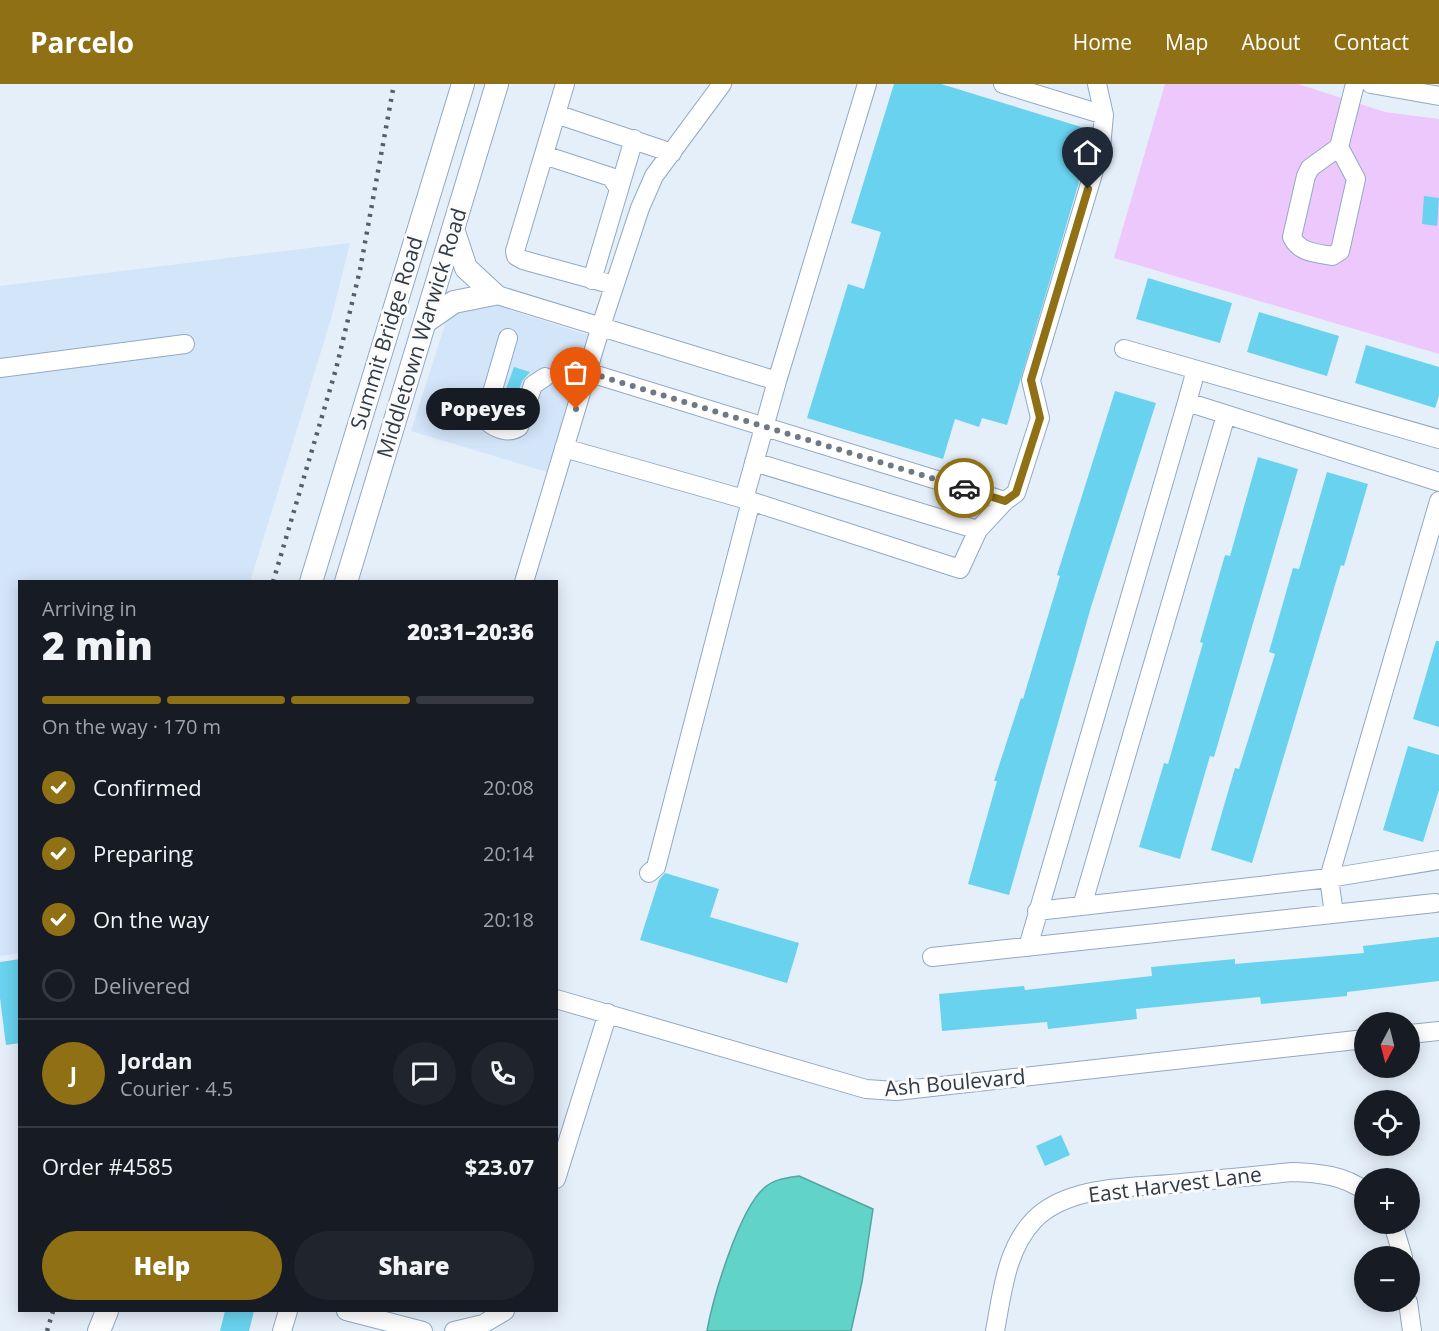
<!DOCTYPE html>
<html lang="en">
<head>
<meta charset="utf-8">
<style>
	:root { --surface:#171b24; --page:#20242c; --text:#f1f3f6; --muted:#9ea1a6; --line:#363941; --accent:#8f7015 }
	body { margin:0; font-family:"Open Sans",sans-serif; background:var(--page); color:var(--text); height:100vh; display:flex; flex-direction:column; font-size:22px; white-space:nowrap }
	* { box-sizing:border-box; margin:0 }
	p { font-size:20px; color:var(--muted) }
	.icon { flex:none; width:33px; height:33px; fill:none; stroke:currentColor; stroke-width:2; stroke-linecap:round; stroke-linejoin:round }
	.map { position:relative; flex:1; overflow:hidden }
	.sheet { position:absolute; left:18px; top:496px; width:540px; height:732px; display:flex; flex-direction:column; background:var(--surface); border-radius:0px; box-shadow:0 3px 15px #0003 }
	.sheet>* { flex:none }
	.needle { width:39px; rotate:187deg }
	.controls { position:absolute; left:1354px; top:928px; display:grid; gap:12px }
	.controls a { display:grid; place-items:center; width:66px; height:66px; border-radius:50%; background:var(--surface); box-shadow:0 3px 15px #0003; font-size:30px }
	.pin { position:absolute; display:grid; place-items:center; width:51px; height:51px; color:#fff; margin:-62px -26px; border-radius:50% 50% 50% 0; rotate:-45deg; box-shadow:0 0 6px #0007 }
	.pin .icon { rotate:45deg }
	.courier { position:absolute; display:grid; place-items:center; width:60px; height:60px; margin:-30px; border:4px solid #8f7015; border-radius:50%; background:#fff; color:#222; box-shadow:0 2px 8px #0007 }
	.bubble { position:absolute; height:42px; border-radius:21px; background:var(--surface); box-shadow:0 3px 15px #0003; font-size:20px; font-weight:800; line-height:42px; text-align:center }
	.overview em { font-style:normal; font-weight:800 }
	.overview div { display:flex; flex-direction:column-reverse }
	.overview { display:flex; align-items:center; justify-content:space-between; height:102px; padding:0 24px }
	h1 { font-size:39px; font-weight:800; line-height:45px }
	.bar { display:grid; grid-template-columns:repeat(4,1fr); gap:9px 6px; align-content:center; height:72px; padding:0 24px }
	.bar i { height:8px; border-radius:4px; background:var(--line) }
	.bar .selected { background:var(--accent) }
	.bar p { grid-column:span 4 }
	.line { display:flex; align-items:center; gap:15px; padding:0 24px; border-top:2px solid var(--line) }
	.line div { flex:1 }
	.round { display:grid; place-items:center; flex:none; width:63px; height:63px; border-radius:32px; background:var(--page) }
	ol { padding:0 24px; list-style:none }
	li { display:flex; align-items:center; gap:18px; height:66px }
	li p { margin-inline-start:auto }
	li .icon { padding:6px; border-radius:50%; background:var(--accent); color:#fff; stroke-width:4 }
	li:last-child { color:var(--muted) }
	li i { width:33px; height:33px; border:3px solid var(--line); border-radius:50% }
	.action { display:flex; gap:12px; margin-top:auto; padding:12px 24px }
	.action a { flex:1; height:69px; border-radius:36px; background:var(--accent); color:#fff; font-size:24px; font-weight:800; line-height:69px; text-align:center }
	.action a+a { background:var(--page); color:var(--text) }
	header { display:flex; align-items:center; gap:36px; box-sizing:border-box; height:84px; padding:0 30px; background:var(--accent); color:#fff }
	header strong { font-size:28px }
	nav { display:flex; gap:33px; margin-inline-start:auto; font-size:21px }
	.map>svg:first-child { display:block }
</style>
</head>
<body>
<header>
<strong>Parcelo</strong>
<nav><a>Home</a><a>Map</a><a>About</a><a>Contact</a></nav>
</header>
<div class="map">
<svg width="1439" height="1247" viewBox="0 0 1439 1247">
	<rect width="100%" height="100%" fill="#e5effa"/>
	<path fill="#d3e5f9" d="M350,159l-19,76 -81,263h-230l-1,371 -19,3v-670z
		M489,219l99,32 -41,137 -136,-41 35,-110 9,-10z"/>
	<path fill="#edc8fc" d="M1165,0h133l87,28 54,7v235l-325,-96z"/>
	<path fill="#62d3c7" stroke="#53a5a0" stroke-width="1.5" d="M799,1092l74,33 -11,73 -11,49h-144c6,-34 32,-121 57,-143 10,-9 22,-10 35,-12z"/>
	<path fill="#69d2ee" d="M894,0h47l150,46 -1,15 -83,280 -25,-7 -3,9 -24,-8 -12,40 -136,-41 41,-134 16,5 17,-57 -30,-9z
		M1424,112l15,2 -2,28 -15,-2z
		M1148,194l84,25 -12,40 -84,-24z
		M1259,228l80,24 -12,40 -80,-24z
		M1366,261l73,22v29l-4,12 -80,-25z
		M514,283l16,5 -8,9 -11,34 -13,-4z
		M1115,307l41,12 -65,204 -82,288 -41,-11 29,-103h-3l27,-83 2,1 37,-123 -3,-1z
		M1258,373l40,12 -84,288 -4,-1 -30,103 -41,-12 25,-84 4,1 35,-121 -3,-1 25,-87 5,1z
		M1327,388l41,12 -24,82 -3,-1 -89,298 -41,-13 24,-82 4,1 36,-115 -6,-2 24,-84 6,1z
		M1436,557h3v86l-26,-8z
		M1408,662l31,9v35l-16,52 -40,-12z
		M665,789l54,16 -9,28 89,26 -12,40 -147,-43 19,-60z
		M1439,853v44l-92,11v4l-86,8 -1,-7 -124,12 1,10 -89,10 -1,-7 -105,9 -3,-37 85,-8 1,4 127,-14 -1,-9 84,-8v5l129,-11 -1,-7z
		M20,875v84l-14,2 -6,-47v-36z
		M1061,1051l9,20 -25,11 -9,-20z
		M225,1227h29l-5,20h-29z"/>
	<g fill="none" stroke-linecap="round" stroke-linejoin="round">
		<defs>
			<path id="minor" d="M565,0l-50,167 1,5 7,4 91,25
				M1097,0l7,31
				M1371,0l68,12
				M556,30l116,39
				M1339,63l17,32 -16,72 -8,5c-15,-3 -33,-3 -40,-19l14,-61 4,-8 29,-21 16,-63
				M544,71l67,22 8,12
				M592,196l42,-141
				M494,210l283,87 90,-297
				M508,254l-21,72 1,12c8,7 21,12 31,5l14,-42 12,-8
				M1124,265l315,90
				M0,284l185,-24
				M1196,286l-9,32 252,80
				M587,288l418,129 11,-8 24,-75 -9,-38 70,-233 3,-32 -101,-31
				M564,364l180,51 33,-118
				M754,378l224,68
				M744,415l216,70 18,-39 27,-29
				M524,498l77,-256 39,-118 14,-32 68,-92
				M649,789l7,-6 95,-366
				M1082,822l144,-491
				M1037,827l292,-33 110,-18
				M1334,830l-5,-36 110,-377
				M1028,863l159,-545
				M932,873l503,-54
				M556,915l310,90 30,2 469,-52
				M1410,950l29,-3
				M556,1095l52,-166
				M1393,1140l10,33
				M1408,1218l4,29
				M346,1227l77,20
				M282,1247l6,-20
				M454,1247l29,-7 22,-13
				M995,1247c7,-37 11,-82 39,-111 35,-36 102,-32 148,-37 37,-4 74,-7 110,-11 27,1 51,3 73,19"/>
			<path id="major" d="M453,145l13,39 28,26
				M425,238l29,-20 40,-8
				M311,498l152,-498
				M346,498l151,-498
				M99,1247l8,-20"/>
		</defs>
		<use href="#minor" stroke="#91a9c3" stroke-width="20"/>
		<use href="#major" stroke="#91a9c3" stroke-width="24"/>
		<use href="#minor" stroke="#fff" stroke-width="18"/>
		<use href="#major" stroke="#fff" stroke-width="22"/>
		<path stroke="#555f6a" stroke-width="4.5" stroke-dasharray="3 6" stroke-linecap="butt" d="M273,498l63,-213 24,-99 34,-186
			M47,1247l6,-20"/>
	</g>
	<g fill="none" stroke-linecap="round" stroke-linejoin="round">
		<path stroke="#6f7984" stroke-width="6" stroke-dasharray="0 10.8" d="M576,325l11,-37 377,116"/>
		<path stroke="#8f7015" stroke-width="8" d="M964,404l41,13 11,-8 24,-75 -9,-38 57,-191"/>
	</g>
	<g text-anchor="middle" stroke-width="6" stroke-linejoin="round" paint-order="stroke">
		<g font-size="21" fill="#303a45" stroke="#fbfbfb">
			<text transform="translate(387 249) rotate(-73)" y="7">Summit Bridge Road</text>
			<text transform="translate(422 249) rotate(-73)" y="7">Middletown Warwick Road</text>
			<text transform="translate(955 999) rotate(-5)" y="7">Ash Boulevard</text>
			<text transform="translate(1175 1101) rotate(-7)" y="7">East Harvest Lane</text>
		</g>
	</g>
</svg>
<div class="controls">
<a><svg class="needle" viewBox="-14 -14 28 28"><path d="M0-13l5 13h-10z" fill="#e53935"/><path d="M0 13l5-13h-10z" fill="#9ea1a6"/></svg></a>
<a><svg class="icon" aria-label="locate" viewBox="0 0 24 24"><circle cx="12" cy="12" r="6"/><path d="M12 2v4M12 18v4M2 12h4M18 12h4"/></svg></a>
<a>+</a>
<a>−</a>
</div>
<div class="pin" style="left:576px;top:325px;background:#ea580c"><svg class="icon" aria-label="bag" viewBox="0 0 24 24"><path d="M5 8h14l-1 12H6zM9 8a3 3 0 0 1 6 0"/></svg></div>
<div class="pin" style="left:1088px;top:105px;background:#1f2937"><svg class="icon" aria-label="home" viewBox="0 0 24 24"><path d="M3 11l9-7 9 7M6 9v11h12V9"/></svg></div>
<div class="courier" style="left:964px;top:404px"><svg class="icon" aria-label="car" viewBox="0 0 24 24"><path d="M5 17H2v-5l4-1 3-4h7l3 4 3 1v5h-3M9 17h6M6 11h13"/><circle cx="7" cy="17" r="2"/><circle cx="17" cy="17" r="2"/></svg></div>
<div class="bubble" style="left:426px;top:304px;width:114px">Popeyes</div>
<section class="sheet">
<div class="overview"><div><h1>2 min</h1><p>Arriving in</p></div><em>20:31–20:36</em></div>
<div class="bar"><i class="selected"></i><i class="selected"></i><i class="selected"></i><i></i><p>On the way · 170 m</p></div>
<ol>
<li><svg class="icon" aria-label="check" viewBox="0 0 24 24"><path d="M5 12l5 5 9-10"/></svg>Confirmed<p>20:08</p></li>
<li><svg class="icon" aria-label="check" viewBox="0 0 24 24"><path d="M5 12l5 5 9-10"/></svg>Preparing<p>20:14</p></li>
<li><svg class="icon" aria-label="check" viewBox="0 0 24 24"><path d="M5 12l5 5 9-10"/></svg>On the way<p>20:18</p></li>
<li><i></i>Delivered</li>
</ol>
<div class="line" style="height:108px"><b class="round" style="background:var(--accent);color:#fff">J</b><div><b>Jordan</b><p>Courier · 4.5</p></div><a class="round"><svg class="icon" aria-label="chat" viewBox="0 0 24 24"><path d="M4 5h16v11H9l-5 4z"/></svg></a><a class="round"><svg class="icon" aria-label="phone" viewBox="0 0 24 24"><path d="M5 4h4l2 5-3 2q2 4 5 5l2-3 5 2v4C11 20 4 13 5 4z"/></svg></a></div>
<div class="line" style="height:78px"><div>Order #4585</div><b>$23.07</b></div>
<div class="action"><a>Help</a><a>Share</a></div>
</section>
</div>
</body>
</html>
